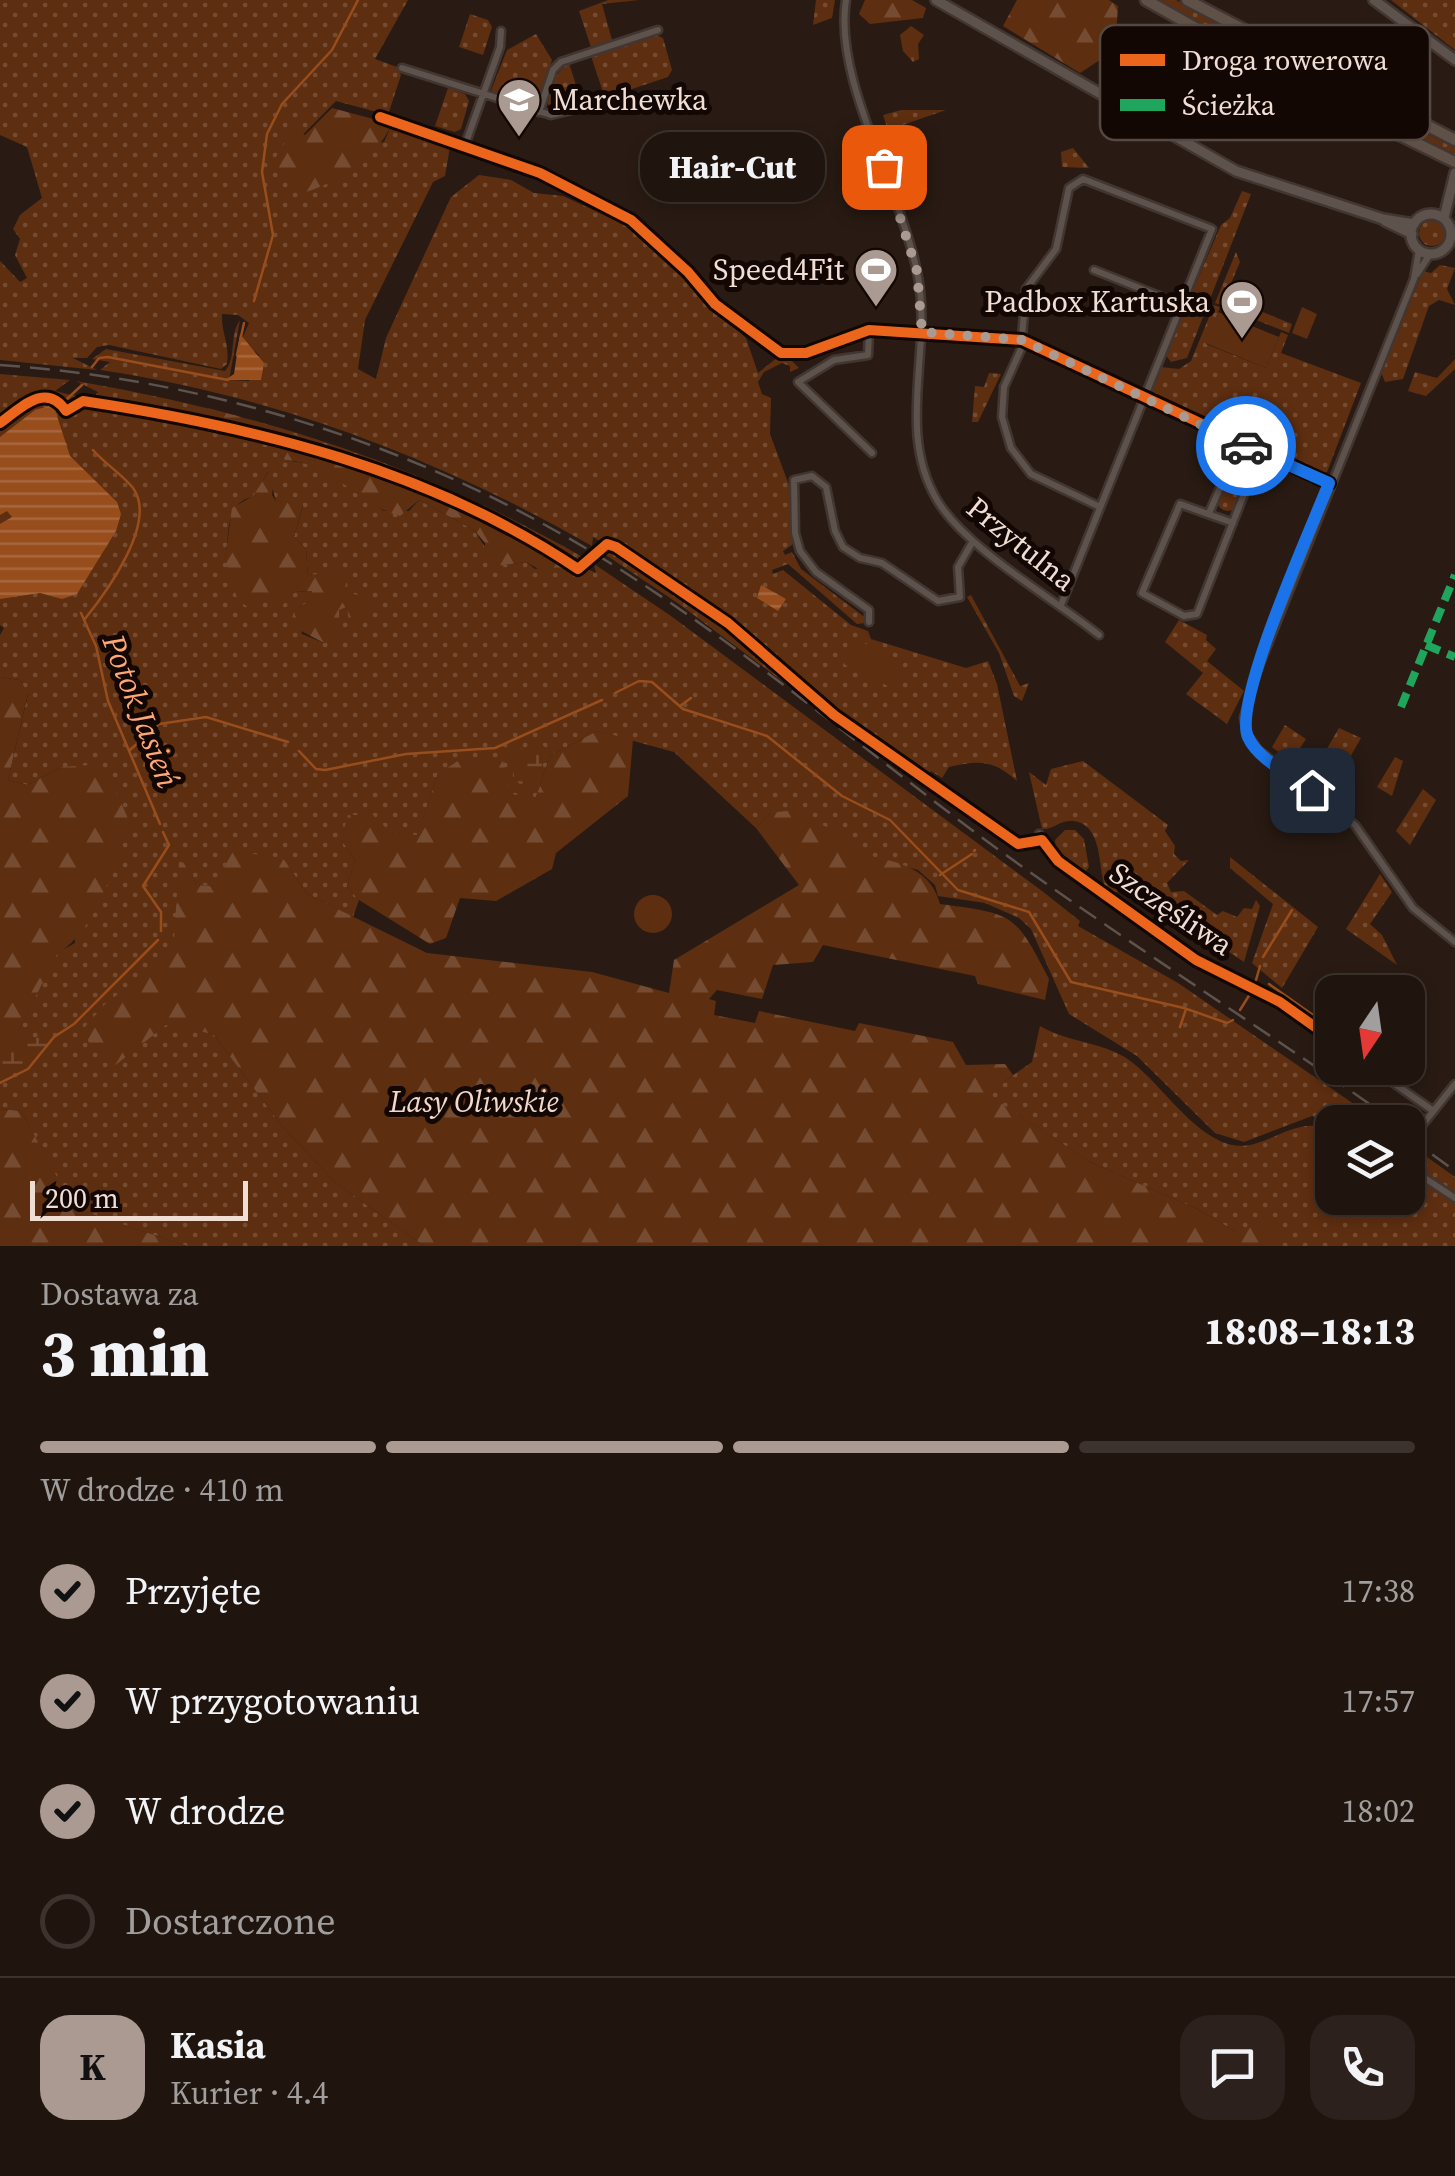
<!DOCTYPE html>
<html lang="pl">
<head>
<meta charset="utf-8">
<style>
	:root { --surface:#1f140e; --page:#2c211c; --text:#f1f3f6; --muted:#a19e9e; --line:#3c332e; --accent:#aa9a91 }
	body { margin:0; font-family:"Source Serif 4",serif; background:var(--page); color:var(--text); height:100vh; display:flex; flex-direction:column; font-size:38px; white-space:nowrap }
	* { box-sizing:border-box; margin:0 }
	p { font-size:32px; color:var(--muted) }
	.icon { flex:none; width:55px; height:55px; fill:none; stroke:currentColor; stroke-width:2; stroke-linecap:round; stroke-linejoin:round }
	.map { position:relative; height:1246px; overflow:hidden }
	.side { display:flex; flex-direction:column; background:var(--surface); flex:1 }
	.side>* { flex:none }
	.needle { width:65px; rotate:193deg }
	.fabs { position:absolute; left:1315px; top:975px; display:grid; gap:20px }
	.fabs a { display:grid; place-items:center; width:110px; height:110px; border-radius:20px; background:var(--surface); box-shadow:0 5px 15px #0003,0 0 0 2px var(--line); font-size:50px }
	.scale { position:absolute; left:30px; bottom:25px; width:218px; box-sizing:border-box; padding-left:10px; border:5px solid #f0ded5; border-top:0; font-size:28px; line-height:35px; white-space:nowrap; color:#f0ded5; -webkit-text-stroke:8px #120703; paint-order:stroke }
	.pin { position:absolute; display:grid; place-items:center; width:85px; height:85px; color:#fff; margin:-42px; border-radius:20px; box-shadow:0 5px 15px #0006 }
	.courier { position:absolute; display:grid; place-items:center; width:100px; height:100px; margin:-50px; border:8px solid #1a73e8; border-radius:50%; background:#fff; color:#222; box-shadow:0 2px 12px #0007 }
	.bubble { position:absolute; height:70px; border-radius:30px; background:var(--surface); box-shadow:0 5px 15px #0003,0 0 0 2px var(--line); font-size:32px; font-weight:800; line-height:70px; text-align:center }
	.headline em { font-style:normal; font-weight:800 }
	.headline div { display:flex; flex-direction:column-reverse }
	.headline { display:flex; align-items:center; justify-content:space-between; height:170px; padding:0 40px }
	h1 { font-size:65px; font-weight:800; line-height:75px }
	.bar { display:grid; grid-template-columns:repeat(4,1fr); gap:15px 10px; align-content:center; height:120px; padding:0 40px }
	.bar i { height:12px; border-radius:8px; background:var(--line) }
	.bar .on { background:var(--accent) }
	.bar p { grid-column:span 4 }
	.line { display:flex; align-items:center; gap:25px; padding:0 40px; border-top:2px solid var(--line) }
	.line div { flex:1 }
	.round { display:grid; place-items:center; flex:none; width:105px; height:105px; border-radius:30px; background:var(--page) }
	ol { padding:0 40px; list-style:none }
	li { display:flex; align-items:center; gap:30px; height:110px }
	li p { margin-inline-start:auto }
	li .icon { padding:10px; border-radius:50%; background:var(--accent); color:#111; stroke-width:4 }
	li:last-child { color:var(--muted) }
	li i { width:55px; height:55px; border:5px solid var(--line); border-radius:50% }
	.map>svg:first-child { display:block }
</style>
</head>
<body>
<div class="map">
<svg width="1455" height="1246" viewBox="0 0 1455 1246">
	<defs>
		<pattern id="grass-dots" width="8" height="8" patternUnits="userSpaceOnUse" patternTransform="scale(2.5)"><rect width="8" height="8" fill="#5e2e10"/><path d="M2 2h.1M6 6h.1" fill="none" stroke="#754c32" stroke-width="1.8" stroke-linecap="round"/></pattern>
		<pattern id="forest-firs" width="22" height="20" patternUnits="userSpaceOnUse" patternTransform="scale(2.5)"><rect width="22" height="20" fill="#5e2e10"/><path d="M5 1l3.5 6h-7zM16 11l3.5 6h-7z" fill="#754c32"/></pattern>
		<pattern id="wetland-marsh" width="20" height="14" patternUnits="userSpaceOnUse" patternTransform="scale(2.5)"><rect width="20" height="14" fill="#5e2e10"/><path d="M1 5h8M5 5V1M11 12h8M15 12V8" fill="none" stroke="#754c32"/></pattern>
		<pattern id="park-tufts" width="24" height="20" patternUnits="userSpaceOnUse" patternTransform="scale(2.5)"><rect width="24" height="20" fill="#5e2e10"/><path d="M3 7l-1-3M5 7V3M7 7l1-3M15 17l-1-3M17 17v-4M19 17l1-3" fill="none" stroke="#754c32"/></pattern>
		<pattern id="water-rules" width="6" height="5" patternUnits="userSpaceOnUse" patternTransform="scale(2.5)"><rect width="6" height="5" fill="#984d1d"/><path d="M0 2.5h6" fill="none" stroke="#a7663d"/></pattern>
	</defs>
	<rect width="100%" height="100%" fill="#291b13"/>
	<path fill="url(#grass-dots)" fill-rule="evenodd" d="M0,0h408l-33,59 22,8 4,8 -13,40 -52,-14 -64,65 112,-24 8,-18 58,23 -5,29 -12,6 -68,138 -7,49 18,10 10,-41 65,-141 28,-22 32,5 23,13 29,3 69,32 114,110 12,35 20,-16 12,2 9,9 -9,4v-6l-8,-3 -18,9 -6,10 4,12 9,4 -1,36 23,62 -1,49 -9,6 2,4 7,-3 9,17 66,50 -2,4 -8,1 -69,-60 -16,6 1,4 10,-4 68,55 17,6 3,8 95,29 22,-7 9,23 20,97c-24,-21 -37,-21 -68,-14l-7,11 -11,-7 -11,13 -241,-180 -73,-49 8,-6 -21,-12 -1,9c-154,-88 -316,-150 -492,-176l10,-8 -18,-3 14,-10 119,22c12,-14 4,-36 15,-51l-11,60 20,1 10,-26 -17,-16 7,-16 -11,-8 -16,-1c-1,19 8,30 5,50l-6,5 -112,-24 -12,2 -10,11h-14l24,12 -97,-10v-99l20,21 7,-4 -12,-23 5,-16 -7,-10 7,-14 22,-17 -15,-51 -27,-12z
		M608,0h31l-37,4 10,36 -21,7 -12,-36z
		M816,0h19l-3,18 -19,7z
		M1155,0h21l114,66 165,82v9l-169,-83z
		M1391,0h64v50z
		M470,14l18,6 4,7 -9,28 -24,-8z
		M536,34l16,26 -14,43 -8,4 -40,-14 17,-43z
		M656,35l7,3 9,32 -4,7 -63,21 -14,-42z
		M569,63l13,42 -26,7 -8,-8c1,-16 7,-32 21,-41z
		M448,88l17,6 4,7 -8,28 -6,3 -20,-6z
		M901,110h45l-58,20 -5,-15z
		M1073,148l16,20 -27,-1 -1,-15z
		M1242,191l9,3 -64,164 -16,4 -6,-8 24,-55 8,1 -7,-3 31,-72 9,-7z
		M1419 233a13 13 0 1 1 26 0a13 13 0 1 1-26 0Z
		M1236,252l4,10 -14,33 9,6 -3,8 -17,-6z
		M1440,265l15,3 -8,21 8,16 -16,-5 -10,6 -26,73 -18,3 -4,-10 42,-101 8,2z
		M1238,302l54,22 -3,9 -55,-22z
		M1214,305l6,2 -14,37 60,24 15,-36 7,3 -7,18 80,30 -34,89 -13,2 -163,-79 9,-28 19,2 12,-8z
		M1455,359v10l-29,27 -18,-5 7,-19 22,6z
		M989,373l12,1 -23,48h-6l3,-36 9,1z
		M0,374l70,6 -15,11 37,9 6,-8 -22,-11c184,32 341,82 505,175l-6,7 21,10 -2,-9 77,52 371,275 38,30 -2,5 100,57 202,139h-46l-22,-6 -68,26 -29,-9 -78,-77 -68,-42 -38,-85 -12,-11 -34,-15 -47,-7 -3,-11 -17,-15 -64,-18 -84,-39 -14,15 -82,-76 -77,-21 -47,25 -14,41 -14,2 -84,-25 -21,62 -26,-3 -50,6 14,21 -8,27 12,13 -6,17 -46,-23 -24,-36 -70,28 -17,-1 -8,-21 -9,-1 -1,69 -12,92 47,10 69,92 54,57 88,63h-237l-114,-38 -52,-97 -21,-2v-41l57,-115 18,-10 -13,-176 -35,18 -19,-5 20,-86 -8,-14 -20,-3v-42l4,-7 -4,-3zM239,416l117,42 32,17 40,9 146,76 -39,9 -9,-7 -29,4 -23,-36 -55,-30 -10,11h-25l-62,-45 -37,-6 -12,-14 -26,-12zM268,472l8,29 27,4 -9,32 12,12 2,27 13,-2 24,17 16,29 -14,-13 -8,3 -15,33 -22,-9 -4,-26 14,-8v-9l-47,3 -40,-35c5,-24 -1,-57 28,-62z
		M1217 500a11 11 0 1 1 22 0a11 11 0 1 1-22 0Z
		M971,595l49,91 9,-3 -7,18 -8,-5 -15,-43 -32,-56z
		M1179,620l28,15 -1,5 10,9 -9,12 37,30 -17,33 -41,-30 17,-21 -38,-31z
		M1285,725l21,14 -15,23 -19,-15z
		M1339,728l22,10 -16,28 -20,-14z
		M1395,757l8,4 -11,35 -15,-9z
		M1083,761l85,64 -3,6 10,15 -1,8 7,7 8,-1 -22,23 4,9 13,-1 33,24 6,-4 14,6 7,-9 8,1 4,-9 4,6 -16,56 -109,-74 -22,5 -8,-6c-7,-20 -2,-64 -33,-66 -13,-1 -18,9 -30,8l-13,-57 17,13 5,-16z
		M1423,789l13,11 -26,45 -14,-14z
		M1065,830h10l9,9 5,28 -4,5 -29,-20 -1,-12z
		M1230,857l88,70 -36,61 -30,-25 21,-59 -43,-36z
		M1380,874l12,18 -22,32 12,11 15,30 -51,-36z
		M1040,1026c28,17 68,16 93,37 30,24 58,69 95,81 37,11 66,-33 104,-13v67h76v-27l47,31v44h-177v-19l-40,6 -41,-24 -107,-47 -104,-68 46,-32z
		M1413,1147l42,30v17l-43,-28 -4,-8z"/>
	<path fill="url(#forest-firs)" d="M865,0h47l14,8 -3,10 -53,6 -11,-10z
		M1017,0h92l9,6 -3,44 -35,23 -77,-47z
		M332,108l60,16c-17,36 -50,56 -86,68l-35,-27 22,-36 12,6z
		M208,408l71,20 109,47 40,9 147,75 -12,11 -16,4 -21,-12 -29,4 -13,-8 1,-15 -11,-13 -55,-30 -19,16c-45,-12 -65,-53 -115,-56 -26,-31 -40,-17 -71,-27l-8,-15z
		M269,471l5,9 -2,15 4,6 27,3 -9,33 12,12 2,27 29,-7 10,5 -2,17 24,8 2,9 -10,12 -12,2 -2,-15 -8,3v28l-15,5 -36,-19 10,-16 13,-8 1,-9 -17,1 -14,15 -11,-3 -9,-12 -11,16 -12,-7 -13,-42 7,-51 21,-12z
		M0,677l20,3 8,13 -20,87 19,5 35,-18 29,-2 26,29 13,29c-18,44 -31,105 -73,131l-57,114z
		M597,731l36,9 -5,56 -72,57 -4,16 -56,32 -36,-3 -14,40 -16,6 -71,-44 -12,-13 8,-27 -14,-21 7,-24h25l18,18 26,2 21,-61 26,-17 39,4 6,33 27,3 14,-41z
		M794,810l61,32v10c36,10 74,11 85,52 74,10 75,9 109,75l-4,21 -67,-16 -3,-8 -152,-31 -10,17 -40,3 -11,34 -45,-9 -8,9 7,2 -2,14 41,8 4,-12 96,20 4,-8 94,19 13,23 39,-1 8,11 -26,19 103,68 107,47 41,24 24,-15 16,9v19h-854l-88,-63 -54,-57 -69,-92 -47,-9 -53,42 -24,-24 -5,-15 22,-25 67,-48 6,-93 9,1 8,22 17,1 20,-35 50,7 24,36 120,59 165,19 77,21 5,-33 125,-75 -43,-57 14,-15z
		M0,1109l21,2 53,97 113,38h-187z"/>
	<path fill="url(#wetland-marsh)" d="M541,744l6,5 -13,41 -9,1 -11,-14 -7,-25z
		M26,1027l6,11 22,-1 -26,32 -28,7v-34z"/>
	<path fill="url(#park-tufts)" d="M911,26l13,9 -6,9 1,15 -6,3 -10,-11 -3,-16z"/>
	<path fill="#5e2e10" d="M1302,307l15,7 -10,25 -15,-6z
		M1218,312l61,25 -13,31 -61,-25z
		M856,639l48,23 -12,26 -48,-24z
		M634 914a19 19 0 1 1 38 0a19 19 0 1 1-38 0Z"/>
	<path fill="url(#water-rules)" d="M240,334l24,29 -3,17h-36l9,-6z
		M49,406l6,4 15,46 47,46 4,12 -5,17 -39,63 -15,5 -22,-6 -40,6v-75l12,-7 -5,-6 -7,4v-78l35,-27z
		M761,585l25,14 -8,12 -21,-13z"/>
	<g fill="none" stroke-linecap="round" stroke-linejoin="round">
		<path stroke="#984d1d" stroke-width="2.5" d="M254,301l19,-66 -11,-63 5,-38 15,-30 50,-54 26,-50
			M237,355l7,-32
			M92,367l7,-9 9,-1 120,23
			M55,410l27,-25
			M81,613l15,33 12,55 52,123
			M84,620c22,-27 74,-98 49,-132 -11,-14 -28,-24 -40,-38
			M615,693l24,-12 13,1 31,27 84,27 75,60 48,24 68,70 71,22 42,70 113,26 43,15 6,-3
			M680,706l11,-8
			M130,750l29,-26 47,-7 82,25
			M299,751l17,18 9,1 81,-16 89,-6 107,-48
			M974,851l1,-1
			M940,875l32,-21
			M161,931v-19l-18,-26 26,-41 -6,-13
			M1263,957l29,-47
			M1256,980l4,-14
			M1269,984l54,38
			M1240,1010l10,-16
			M1180,1027l6,-18
			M0,1083l28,-14 26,-32 20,-13 84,-84"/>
		<defs>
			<path id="minor" d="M846,0c-13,81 57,193 72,277 14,74 -22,154 19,223 29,49 116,98 162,135
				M402,68l149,47 46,-11
				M539,112l14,-42 8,-8 97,-32
				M380,117l160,56 91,47 57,52 27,32 66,49h25l63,-23 153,10 307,143
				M465,145l35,-98 1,-16
				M1419,250l-5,29 -157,392 -13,47 3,16 11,16 97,75 58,83 42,34
				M1094,270l88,35
				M1417,274l13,-20
				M869,330l-1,25 -34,5 -36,22 74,71
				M1224,478l18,8 2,8 -47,120 -13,2 -42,-23 38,-89 53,19
				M1209,513l31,-70
				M1061,605l151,-376 -129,-50 -14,9 -13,61 -30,40 -5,60 -17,38 -2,30 9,31 20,26 69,33
				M869,622v-12l-53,-38 -16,-21 -5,-18 -1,-53 18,-4 14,11 9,44 8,16 17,11 22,5 56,38 22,-4 -2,-30 15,-26
				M1039,834l19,27 138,99 84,42 52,37
				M1372,1068l60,42
				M1420,1128l35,-44
				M1408,1167l47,31"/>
			<path id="tertiary" d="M936,0l300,171 147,48 31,5
				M1374,0l81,60
				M1411 234a20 20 0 1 1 40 0a20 20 0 1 1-40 0Z
				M1444,218l11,-45
				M1385,221l27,13"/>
			<path id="primary" d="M1146,0l142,80 167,82
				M1187,0l268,140"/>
		</defs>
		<use href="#minor" stroke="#413631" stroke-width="11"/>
		<use href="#tertiary" stroke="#413631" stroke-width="14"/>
		<use href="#primary" stroke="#413631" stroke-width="15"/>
		<use href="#minor" stroke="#5e524d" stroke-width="6"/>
		<use href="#tertiary" stroke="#5e524d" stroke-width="9"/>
		<use href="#primary" stroke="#5f5148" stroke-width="10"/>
		<path stroke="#5c524e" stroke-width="2.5" stroke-dasharray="20 10" stroke-linecap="butt" d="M0,365c216,15 426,83 610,198 132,83 253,186 378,279 133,97 273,185 407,280
			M1408,1137l47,34"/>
		<defs>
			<path id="minor-bridge" d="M1408,1146l12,-18"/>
		</defs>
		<use href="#minor-bridge" stroke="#413631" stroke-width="11" stroke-linecap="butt"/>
		<use href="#minor-bridge" stroke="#5e524d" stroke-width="6"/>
		<path stroke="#20a55d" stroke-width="8" stroke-dasharray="15 8" stroke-linecap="butt" d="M1426,645l29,12
			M1401,707l54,-132"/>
		<defs>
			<path id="cycleway" d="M380,117l160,56 91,47 57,52 27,32 66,49h25l63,-23 153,10 307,143
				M0,423c21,-15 46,-42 66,-12l17,-10c173,26 348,69 495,168l29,-25 9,3 112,76 106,92 184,129 24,-4 16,21 138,99 84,42 52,37"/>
		</defs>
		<use href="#cycleway" stroke="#120703" stroke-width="16"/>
		<use href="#cycleway" stroke="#eb651d" stroke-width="10"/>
	</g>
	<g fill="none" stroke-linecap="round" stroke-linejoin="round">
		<path stroke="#aa9a91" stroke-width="10" stroke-dasharray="0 18" d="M884,167l33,104 5,61 100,8 224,106"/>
		<path stroke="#1a73e8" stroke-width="12" d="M1246,446l83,37c-17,44 -97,219 -81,254 10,23 45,39 64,53"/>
	</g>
	<defs>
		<symbol id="school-pin" viewBox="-11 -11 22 30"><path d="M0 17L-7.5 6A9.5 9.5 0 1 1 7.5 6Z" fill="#aa9a91" stroke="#120703"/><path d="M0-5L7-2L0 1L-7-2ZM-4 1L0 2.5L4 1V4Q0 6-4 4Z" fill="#fff"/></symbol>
		<symbol id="stadium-pin" viewBox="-11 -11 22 30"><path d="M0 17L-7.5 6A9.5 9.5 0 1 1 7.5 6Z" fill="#aa9a91" stroke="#120703"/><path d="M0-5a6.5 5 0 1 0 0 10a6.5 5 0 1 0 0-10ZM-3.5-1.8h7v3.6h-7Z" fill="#fff"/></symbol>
	</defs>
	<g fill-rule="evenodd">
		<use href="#school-pin" x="494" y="75" width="50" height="68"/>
		<use href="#stadium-pin" x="851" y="245" width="50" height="68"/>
		<use href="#stadium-pin" x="1217" y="277" width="50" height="68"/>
	</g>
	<g text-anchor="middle" stroke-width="10" stroke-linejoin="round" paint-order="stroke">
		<g font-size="30" fill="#f0ded5" stroke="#120703" text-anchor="end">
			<text x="552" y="110" text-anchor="start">Marchewka</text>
			<text x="844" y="280">Speed4Fit</text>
			<text x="1210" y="312">Padbox Kartuska</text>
		</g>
		<g font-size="30" fill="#f0ded5" stroke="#120703">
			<text transform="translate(1021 544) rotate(39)" y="10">Przytulna</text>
			<text transform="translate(1171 909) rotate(34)" y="10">Szczęśliwa</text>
		</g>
		<g font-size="30" font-style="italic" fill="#f1d9cd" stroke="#120703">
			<text x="474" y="1112">Lasy Oliwskie</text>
		</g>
		<g font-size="32" font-style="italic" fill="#ffa775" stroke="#120703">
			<text transform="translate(141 711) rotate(69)" y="11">Potok Jasień</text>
		</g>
	</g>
	<rect x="1100" y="25" width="330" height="115" rx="15" fill="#120703" stroke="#554842" stroke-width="2.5"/>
	<rect x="1120" y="54" width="45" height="12" fill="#eb651d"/>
	<rect x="1120" y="99" width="45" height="12" fill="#20a55d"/>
	<g font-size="28" fill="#f0ded5">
		<text x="1182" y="70">Droga rowerowa</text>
		<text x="1182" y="115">Ścieżka</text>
	</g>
</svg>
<div class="fabs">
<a><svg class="needle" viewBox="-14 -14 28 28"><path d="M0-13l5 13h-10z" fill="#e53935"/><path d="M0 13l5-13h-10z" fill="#a19e9e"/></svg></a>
<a><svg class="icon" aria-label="layers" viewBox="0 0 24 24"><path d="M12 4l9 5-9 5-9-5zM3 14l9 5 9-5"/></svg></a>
</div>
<div class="scale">200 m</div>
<div class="pin" style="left:884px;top:167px;background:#ea580c"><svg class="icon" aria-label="bag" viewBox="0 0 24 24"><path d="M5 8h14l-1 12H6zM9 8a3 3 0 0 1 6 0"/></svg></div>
<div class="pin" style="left:1312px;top:790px;background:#1f2937"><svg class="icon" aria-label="home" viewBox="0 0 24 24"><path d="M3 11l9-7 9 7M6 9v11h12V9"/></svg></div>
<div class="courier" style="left:1246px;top:446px"><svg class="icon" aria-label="car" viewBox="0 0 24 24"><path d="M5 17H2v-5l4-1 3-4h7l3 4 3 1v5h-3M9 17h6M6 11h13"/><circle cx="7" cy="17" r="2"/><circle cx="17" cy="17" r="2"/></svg></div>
<div class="bubble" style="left:640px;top:132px;width:185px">Hair-Cut</div>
</div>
<section class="side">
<div class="headline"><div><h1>3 min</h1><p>Dostawa za</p></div><em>18:08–18:13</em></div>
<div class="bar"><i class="on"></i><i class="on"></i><i class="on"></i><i></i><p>W drodze · 410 m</p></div>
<ol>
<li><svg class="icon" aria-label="check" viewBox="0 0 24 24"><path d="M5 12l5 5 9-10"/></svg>Przyjęte<p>17:38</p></li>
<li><svg class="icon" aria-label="check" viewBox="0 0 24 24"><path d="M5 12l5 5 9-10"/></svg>W przygotowaniu<p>17:57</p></li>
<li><svg class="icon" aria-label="check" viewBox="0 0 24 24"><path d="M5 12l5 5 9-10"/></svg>W drodze<p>18:02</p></li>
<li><i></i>Dostarczone</li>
</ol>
<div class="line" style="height:180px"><b class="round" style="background:var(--accent);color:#111">K</b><div><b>Kasia</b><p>Kurier · 4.4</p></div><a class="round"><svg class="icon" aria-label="chat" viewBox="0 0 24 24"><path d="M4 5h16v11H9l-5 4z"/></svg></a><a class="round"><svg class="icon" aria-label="phone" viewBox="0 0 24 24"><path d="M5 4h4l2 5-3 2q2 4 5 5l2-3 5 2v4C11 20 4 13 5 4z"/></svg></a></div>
</section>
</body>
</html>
